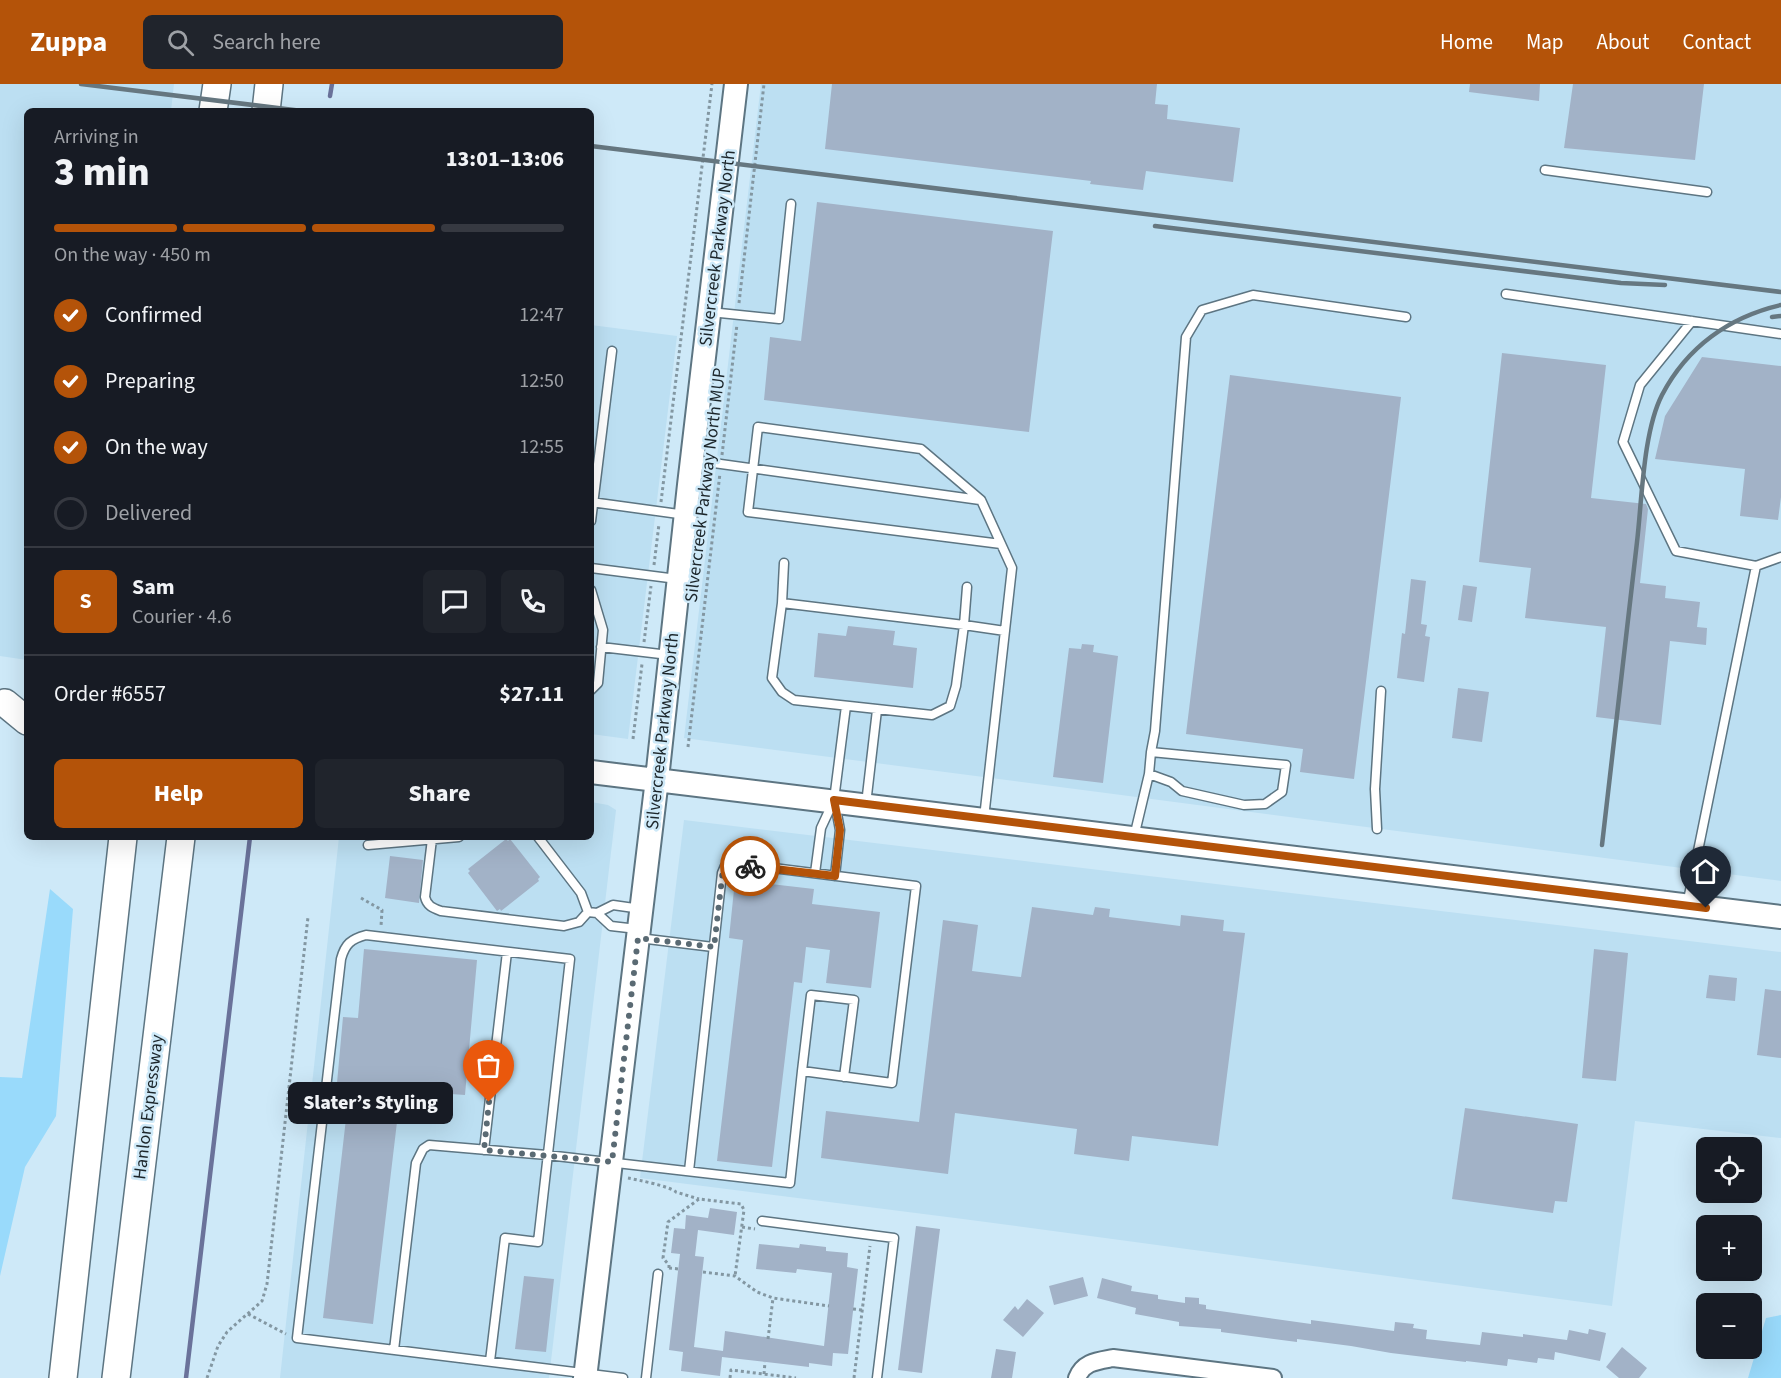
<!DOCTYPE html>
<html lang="en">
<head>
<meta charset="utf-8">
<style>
	:root { --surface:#171b24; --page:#20242c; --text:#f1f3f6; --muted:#9ea1a6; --line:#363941; --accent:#b45309 }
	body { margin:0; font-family:"Source Sans 3",sans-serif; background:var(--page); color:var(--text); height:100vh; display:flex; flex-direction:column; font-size:22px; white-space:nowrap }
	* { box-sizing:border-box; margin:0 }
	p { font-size:20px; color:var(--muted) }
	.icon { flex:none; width:33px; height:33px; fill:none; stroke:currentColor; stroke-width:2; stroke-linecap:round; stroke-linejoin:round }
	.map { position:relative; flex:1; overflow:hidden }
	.details { position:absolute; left:24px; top:24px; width:570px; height:732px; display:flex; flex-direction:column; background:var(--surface); border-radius:9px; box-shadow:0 6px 24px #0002 }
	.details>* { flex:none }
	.controls { position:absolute; left:1696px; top:1053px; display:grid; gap:12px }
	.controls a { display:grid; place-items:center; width:66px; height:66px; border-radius:9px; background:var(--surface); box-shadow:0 6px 24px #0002; font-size:30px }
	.pin { position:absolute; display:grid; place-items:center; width:51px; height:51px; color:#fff; margin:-62px -26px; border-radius:50% 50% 50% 0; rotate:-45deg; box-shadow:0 0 6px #0007 }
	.pin .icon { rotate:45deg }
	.courier { position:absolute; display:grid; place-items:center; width:60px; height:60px; margin:-30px; border:4px solid #b45309; border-radius:50%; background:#fff; color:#222; box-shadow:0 2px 8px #0007 }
	.bubble { position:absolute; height:42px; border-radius:9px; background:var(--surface); box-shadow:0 6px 24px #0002; font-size:20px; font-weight:800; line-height:42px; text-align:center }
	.overview em { font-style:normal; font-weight:800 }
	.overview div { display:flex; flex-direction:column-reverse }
	.overview { display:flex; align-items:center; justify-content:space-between; height:102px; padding:0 30px }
	h1 { font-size:39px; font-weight:800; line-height:45px }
	.bar { display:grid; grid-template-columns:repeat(4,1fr); gap:9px 6px; align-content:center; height:72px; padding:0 30px }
	.bar i { height:8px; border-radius:4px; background:var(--line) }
	.bar .selected { background:var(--accent) }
	.bar p { grid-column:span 4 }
	.line { display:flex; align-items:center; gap:15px; padding:0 30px; border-top:2px solid var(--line) }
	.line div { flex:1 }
	.round { display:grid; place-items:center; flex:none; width:63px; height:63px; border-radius:9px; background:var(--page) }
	ol { padding:0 30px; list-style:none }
	li { display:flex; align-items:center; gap:18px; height:66px }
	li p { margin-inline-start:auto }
	li .icon { padding:6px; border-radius:50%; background:var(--accent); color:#fff; stroke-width:4 }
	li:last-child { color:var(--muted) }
	li i { width:33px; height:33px; border:3px solid var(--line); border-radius:50% }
	.button { display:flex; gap:12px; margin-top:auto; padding:12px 30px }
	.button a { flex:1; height:69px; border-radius:9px; background:var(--accent); color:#fff; font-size:24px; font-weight:800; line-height:69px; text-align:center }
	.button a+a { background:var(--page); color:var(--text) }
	header { display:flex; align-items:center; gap:36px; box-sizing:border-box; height:84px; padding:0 30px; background:var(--accent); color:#fff }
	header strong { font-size:28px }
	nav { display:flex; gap:33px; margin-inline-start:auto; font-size:21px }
	.search { width:420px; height:54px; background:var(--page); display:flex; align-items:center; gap:15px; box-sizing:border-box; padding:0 21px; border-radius:9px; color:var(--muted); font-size:22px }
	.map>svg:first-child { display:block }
</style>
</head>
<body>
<header>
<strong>Zuppa</strong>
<div class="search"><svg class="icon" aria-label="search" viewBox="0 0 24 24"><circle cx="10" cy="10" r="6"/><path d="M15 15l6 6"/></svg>Search here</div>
<nav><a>Home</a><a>Map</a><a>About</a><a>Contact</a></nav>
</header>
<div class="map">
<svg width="1781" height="1294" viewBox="0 0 1781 1294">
	<rect width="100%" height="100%" fill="#cee9f8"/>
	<path fill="#bcdff2" d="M0,0h174l-3,27h-144v549l-27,-4z
		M761,0h1020v797l-1097,-143z
		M591,241l86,11 -49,403 -37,-5z
		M591,718l17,3 8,5 -67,568h-269l59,-541h252z
		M684,736l1097,132v186l-146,-17 -23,185 -649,-87 -323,-41z"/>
	<path fill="#99dafb" d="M50,805l23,20 -17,207 -31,51 -25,109v-199l22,1z
		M1781,1231v63h-33l18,-60z"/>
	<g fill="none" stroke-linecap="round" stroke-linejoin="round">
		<path stroke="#6a729a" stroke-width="4.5" d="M330,12l2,-12
			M186,1294l64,-541"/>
	</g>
	<path fill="#a2b2c7" d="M832,0h325l-2,20 13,1 -1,14 73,9 -7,54 -87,-11 -3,19 -53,-6 1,-3 -266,-32z
		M1470,0h70l-1,17 -70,-9z
		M1573,0h131l-9,76 -131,-12z
		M817,118l236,29 -24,201 -265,-32 6,-63 31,4z
		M1502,269l104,12 -15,133 55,6 2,5 -8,74 26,3 -1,12 35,4 -3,25 10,1 -1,17 -36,-4 -9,84 -65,-8 10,-90 -81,-9 6,-50 -52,-6z
		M1702,273l79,9v131l-3,23 -38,-4 5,-47 -90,-10 10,-43z
		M1230,291l171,22 -47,382 -54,-7 3,-23 -117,-15z
		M1411,495l15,2 -5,43 6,1 -2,11 5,1 -6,45 -27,-4 5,-45 3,1z
		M1463,501l14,2 -5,35 -14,-2z
		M848,542l47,5 -2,14 24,3 -4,40 -99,-11 4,-44 28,3z
		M1082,560l12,1 -1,7 25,4 -15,127 -50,-6 16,-129 12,1z
		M1458,604l31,4 -7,50 -30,-4z
		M506,755l2,2 2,-2 30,38 -2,2 1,2 -38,30 -1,-2 -3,2 -29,-38 2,-2 -2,-2z
		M390,772l33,4 -4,43 -34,-5z
		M735,796l79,9 -2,15 68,8 -9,76 -45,-5 4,-33 -24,-3 -4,36 -8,-1 -22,185 -55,-6 26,-221 -14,-2z
		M1032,823l61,8 2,-8 15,2 -1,8 71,9 1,-11 43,5 -1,11 22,2 -27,213 -86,-10 -3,25 -55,-7 3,-25 -122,-16 -7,61 -127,-16 5,-47 93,11 24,-202 35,5 -6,46 49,6z
		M364,865l113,11 -12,135 -14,-1 -2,12 -10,-2 -1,11 -21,-3 -1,12 -19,-2 -24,202 -50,-6 27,-234 -13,-1 6,-66 15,1z
		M1594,865l34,4 -12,128 -34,-3z
		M1709,891l28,3 -2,23 -29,-3z
		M1765,905l16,2v67l-24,-3z
		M1465,1024l113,16 -11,78 -12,-1 -2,12 -101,-14z
		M710,1124l27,4 -3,23 -36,-5 -3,26 9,1 -10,90 29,4 2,-20 99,15 8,-73 -35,-4 -1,4 -40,-4 3,-25 40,4 1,-4 26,3v4l22,2 -1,14 11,2 -10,85 -15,-1 -1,13 -23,-3v4l-87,-10 -2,19 -39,-5 2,-19 -14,-2 11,-96 -9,-1 3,-25 11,1 1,-14 22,3z
		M916,1142l24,3 -18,144 -24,-3z
		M524,1192l30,3 -8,73 -31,-3z
		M1083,1193l5,19 -34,9 -5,-19z
		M1102,1194l30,8 -1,5 27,4v4l27,4v-6l14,1v6l7,1v4l105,15v-4l83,11 1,-9 19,2 -1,4 14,2 -1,9 54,6 2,-13 41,5v-3l44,6 2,-10 19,4 1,-5 17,4 -6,28 -45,-9 -1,8 -16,-2 -1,5 -29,-4 -1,7 -41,-5v1l-75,-9 -40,-7 -54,-7v3l-76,-10v-3l-42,-3v-4l-44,-8 1,-6 -39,-10z
		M1027,1215l17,14 -21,24 -20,-17 12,-14 3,4z
		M1622,1263l25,21 -8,10h-20l-13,-11z
		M996,1265l20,3 -4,26h-21z"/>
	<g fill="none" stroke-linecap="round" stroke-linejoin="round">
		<defs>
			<path id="service" d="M1545,86l162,22
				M1506,210l275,40
				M710,228l69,7 12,-115
				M1692,237l-52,64 -17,57 53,109 80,15
				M692,376l288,40
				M591,418l95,13
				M591,437l21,-170
				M591,484l86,11
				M967,503l-3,38 41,6
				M591,506l12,40 -5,53 -7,7
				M782,519l182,22 -8,61 -6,20 -18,9 -138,-15 -12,-8 -10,-14z
				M782,519l2,-40
				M601,563l68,8
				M1151,668l4,-21 31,-394 16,-27 51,-15 153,22
				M835,719l5,27 -5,46
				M866,720l11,-94
				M984,734l28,-250 -31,-68 -60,-51 -163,-22 -10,85 253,32
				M1377,745l-2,-40 6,-98
				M538,753l43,56 7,19
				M1134,753l15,-63 2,-22 135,13 -4,27 -17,12 -21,1 -62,-14 -11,-9 -22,-8
				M432,755l-7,58c2,9 8,11 16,14l123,15 15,-4 9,-10
				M368,761l91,-8
				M815,789l6,-45 13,-28 12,-94
				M1687,821l69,-339 25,-9
				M588,828l9,1 16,-8 28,4
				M597,829l14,13 26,3
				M639,854l74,9
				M802,987l9,-76 43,5 -10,77
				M484,1066l23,-198
				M762,1137l132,17 -17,140
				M394,1266l22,-187 7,-14 6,-4 118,10 243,28 12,-112 90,12 24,-197 -183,-23 -8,3 -3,7 -33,298
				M490,1277l15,-123 33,4 32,-283 -204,-24c-15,4 -21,9 -25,24l-44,379 326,40
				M646,1294l12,-104"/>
			<path id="minor" d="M1077,1294c6,-16 20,-17 36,-20l160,20"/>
			<path id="secondary" d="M591,688l1190,145
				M585,1294l72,-599 32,-294 47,-401"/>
			<path id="trunk" d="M213,27l4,-27
				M266,27l3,-27
				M5,619l22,18
				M63,1294l60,-541
				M116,1294l65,-541"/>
		</defs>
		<use href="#service" stroke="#5d7582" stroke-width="11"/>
		<use href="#minor" stroke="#5d7582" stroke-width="20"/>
		<use href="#secondary" stroke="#5d7582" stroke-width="26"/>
		<use href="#trunk" stroke="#5d7582" stroke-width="30"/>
		<path stroke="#8397a2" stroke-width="3" stroke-dasharray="3 3" stroke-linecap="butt" d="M739,219l25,-219
			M722,371l15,-131
			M661,418l51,-418
			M654,481l5,-41
			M644,558l7,-56
			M633,655l9,-75
			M688,663l32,-274
			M361,814l21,12 -1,16
			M628,1094c10,2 41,8 48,14l23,7
			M742,1143l13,2
			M669,1184v-3l-6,-7 5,-36 31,-23 42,5 3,6 -9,66
			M669,1184l10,1
			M703,1188l32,4 22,16 16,6 56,8
			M853,1225l9,1
			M248,1230l38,20
			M768,1255l5,-41
			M764,1290l1,-12
			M207,1294l11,-32 9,-14 35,-31 5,-17 41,-367
			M730,1294l1,-8 65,8
			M854,1294l16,-132"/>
		<use href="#service" stroke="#fff" stroke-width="8"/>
		<use href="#minor" stroke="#fff" stroke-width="16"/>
		<use href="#secondary" stroke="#fff" stroke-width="22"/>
		<use href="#trunk" stroke="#fff" stroke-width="27"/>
		<path stroke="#667780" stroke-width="4.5" d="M81,0l221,27
			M591,62l1190,146
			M1155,142l466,57 44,2
			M1772,233l9,-1
			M1602,761c12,-101 23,-202 35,-303 5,-42 6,-110 25,-147 25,-48 67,-78 119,-90"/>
	</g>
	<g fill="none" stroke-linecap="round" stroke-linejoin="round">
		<path stroke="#5a6a73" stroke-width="6" stroke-dasharray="0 10.8" d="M489,1018l-5,48 128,12 26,-224 76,9 9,-78 6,-5 21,2"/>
		<path stroke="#b45309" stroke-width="8" d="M750,782l85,10 5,-46 -6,-30 872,108"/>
	</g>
	<g text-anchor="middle" stroke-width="5" stroke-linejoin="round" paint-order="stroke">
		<g font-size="18" fill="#1c262b" stroke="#cee9f8">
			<text transform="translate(717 164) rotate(-83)" y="6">Silvercreek Parkway North</text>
			<text transform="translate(705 401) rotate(-83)" y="6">Silvercreek Parkway North MUP</text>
			<text transform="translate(662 647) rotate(-84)" y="6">Silvercreek Parkway North</text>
			<text transform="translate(148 1023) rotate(-83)" y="6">Hanlon Expressway</text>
		</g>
	</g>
</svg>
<div class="controls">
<a><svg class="icon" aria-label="locate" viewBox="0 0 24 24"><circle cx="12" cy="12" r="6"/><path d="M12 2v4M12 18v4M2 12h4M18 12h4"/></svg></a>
<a>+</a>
<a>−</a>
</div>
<div class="pin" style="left:489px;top:1018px;background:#ea580c"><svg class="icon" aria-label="bag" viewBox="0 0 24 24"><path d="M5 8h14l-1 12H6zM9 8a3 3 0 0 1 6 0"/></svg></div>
<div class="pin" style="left:1706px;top:824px;background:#1f2937"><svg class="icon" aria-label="home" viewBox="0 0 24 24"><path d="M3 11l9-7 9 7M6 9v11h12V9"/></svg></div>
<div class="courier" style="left:750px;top:782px"><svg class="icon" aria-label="bike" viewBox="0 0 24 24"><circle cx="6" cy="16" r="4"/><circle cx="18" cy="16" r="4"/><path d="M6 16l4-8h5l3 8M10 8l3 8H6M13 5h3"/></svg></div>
<div class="bubble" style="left:288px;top:998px;width:165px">Slater’s Styling</div>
<section class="details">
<div class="overview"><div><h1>3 min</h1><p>Arriving in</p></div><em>13:01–13:06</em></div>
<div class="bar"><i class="selected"></i><i class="selected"></i><i class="selected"></i><i></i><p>On the way · 450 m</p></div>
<ol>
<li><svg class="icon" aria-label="check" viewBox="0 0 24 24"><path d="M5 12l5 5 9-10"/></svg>Confirmed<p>12:47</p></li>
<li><svg class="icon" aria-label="check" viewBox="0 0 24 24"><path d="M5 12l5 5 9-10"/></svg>Preparing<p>12:50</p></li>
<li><svg class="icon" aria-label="check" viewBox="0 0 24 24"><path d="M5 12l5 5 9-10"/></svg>On the way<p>12:55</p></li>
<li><i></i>Delivered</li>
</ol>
<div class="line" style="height:108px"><b class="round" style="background:var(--accent);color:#fff">S</b><div><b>Sam</b><p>Courier · 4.6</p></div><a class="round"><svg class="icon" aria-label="chat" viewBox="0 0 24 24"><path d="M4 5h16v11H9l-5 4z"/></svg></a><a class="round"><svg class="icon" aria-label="phone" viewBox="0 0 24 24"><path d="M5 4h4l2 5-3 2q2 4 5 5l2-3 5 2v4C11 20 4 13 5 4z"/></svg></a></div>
<div class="line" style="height:78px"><div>Order #6557</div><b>$27.11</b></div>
<div class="button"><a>Help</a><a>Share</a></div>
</section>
</div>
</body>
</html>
